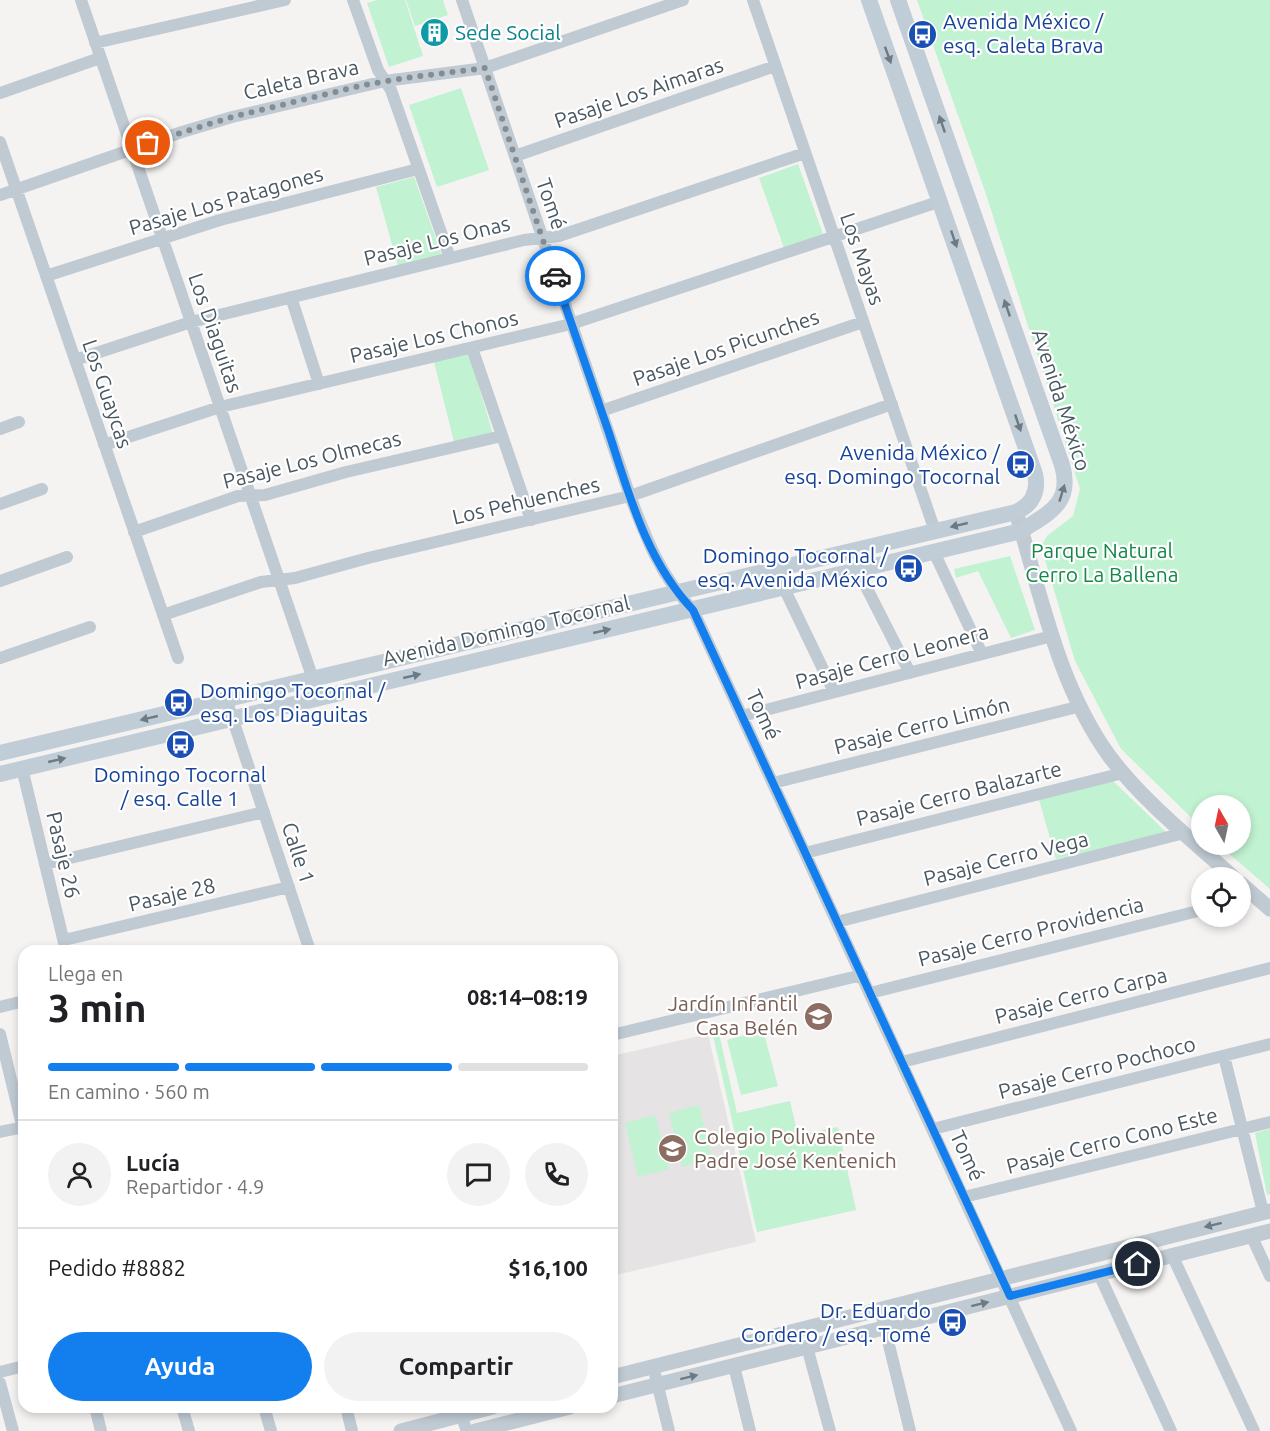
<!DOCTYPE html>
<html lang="es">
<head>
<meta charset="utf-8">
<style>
	:root { --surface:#fff; --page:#f2f2f2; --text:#202124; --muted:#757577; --line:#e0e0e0; --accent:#137fee }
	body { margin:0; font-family:Ubuntu,sans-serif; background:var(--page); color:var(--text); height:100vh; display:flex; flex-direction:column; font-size:22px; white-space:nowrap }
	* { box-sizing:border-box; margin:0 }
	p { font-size:20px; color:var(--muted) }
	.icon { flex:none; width:33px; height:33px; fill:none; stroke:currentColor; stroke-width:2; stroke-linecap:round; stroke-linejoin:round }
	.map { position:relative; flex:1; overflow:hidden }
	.side { position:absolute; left:18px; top:945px; width:600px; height:468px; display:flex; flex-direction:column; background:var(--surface); border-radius:18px; box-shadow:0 3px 9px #0003 }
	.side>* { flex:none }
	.needle { width:39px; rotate:351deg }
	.controls { position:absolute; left:1191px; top:795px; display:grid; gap:12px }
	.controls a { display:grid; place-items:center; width:60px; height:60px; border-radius:50%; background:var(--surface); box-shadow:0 3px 9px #0003; font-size:30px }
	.pin { position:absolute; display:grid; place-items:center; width:51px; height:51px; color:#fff; margin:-26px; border:3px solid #fff; border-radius:50%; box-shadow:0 2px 6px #0007 }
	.courier { position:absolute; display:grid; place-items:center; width:60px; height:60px; margin:-30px; border:4px solid #137fee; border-radius:50%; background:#fff; color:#222; box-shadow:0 2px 8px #0007 }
	.headline em { font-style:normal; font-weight:700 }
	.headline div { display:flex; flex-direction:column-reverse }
	.headline { display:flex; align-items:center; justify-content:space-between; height:102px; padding:0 30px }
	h1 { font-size:39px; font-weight:700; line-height:45px }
	.bar { display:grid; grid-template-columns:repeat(4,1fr); gap:9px 6px; align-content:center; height:72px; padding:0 30px }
	.bar i { height:8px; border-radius:4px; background:var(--line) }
	.bar .current { background:var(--accent) }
	.bar p { grid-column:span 4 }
	.line { display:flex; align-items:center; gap:15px; padding:0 30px; border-top:2px solid var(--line) }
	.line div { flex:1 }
	.round { display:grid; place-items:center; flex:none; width:63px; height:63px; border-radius:32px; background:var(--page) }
	.primary-button { display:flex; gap:12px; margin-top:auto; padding:12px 30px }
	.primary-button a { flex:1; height:69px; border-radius:36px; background:var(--accent); color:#fff; font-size:24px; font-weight:700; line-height:69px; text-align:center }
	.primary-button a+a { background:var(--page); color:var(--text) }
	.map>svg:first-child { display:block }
</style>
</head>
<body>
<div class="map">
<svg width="1270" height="1431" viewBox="0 0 1270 1431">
	<rect width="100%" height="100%" fill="#f5f2f2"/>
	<path fill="#e6e3e5" d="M708,1034l48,208 -144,34v-220z"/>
	<path fill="#c1f2d1" d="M377,0h28l18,56 -34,11 -22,-64z
		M406,0h37l5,15 -33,11z
		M917,0h353v889l-51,-44 21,-1v-38h-38l-1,21 -80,-78 -46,-88 -34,-115 6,-10 26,-20 7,-27 -94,-295z
		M461,88l28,82 -52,17 -28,-82z
		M798,164l25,70 -39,14 -25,-70z
		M414,177l28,79 -44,10 -22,-79z
		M469,354l24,80 -39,8 -20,-80z
		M1010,556l25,74 -24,8 -33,-67 -22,7 -2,-9z
		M1113,781l54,52 -111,26 -18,-63z
		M718,1029l19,84 53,-12 8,34 40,-8 18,83 -99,22 -45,-201z
		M763,1030l15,56 -37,9 -14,-55z
		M699,1105l13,54 -30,8 -13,-54z
		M655,1115l14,54 -31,8 -13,-54z
		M1270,1129v65l-3,1 -12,-62z"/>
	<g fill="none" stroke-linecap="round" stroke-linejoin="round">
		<path stroke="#c0cad2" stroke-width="12" d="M81,0l232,679
			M353,0l25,70 13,20 59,168
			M462,0l168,496c16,42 31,81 63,114l378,821
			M753,0l182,531
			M95,43l190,-43
			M0,93l100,-35
			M0,142l178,516
			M515,156l260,-90
			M0,195l182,-63 50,-15 153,-36 100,-13 198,-68
			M46,276l174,-56 198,-51
			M291,297l28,87
			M472,348l59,172
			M75,360l116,-38 333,-82 35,-4 246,-83
			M601,411l262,-89
			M0,429l19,-7
			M104,445l116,-38 351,-83 370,-123
			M0,504l42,-15
			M134,532l104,-36 27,-1 81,-23 156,-36
			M934,552l48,102
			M858,571l52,102
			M0,581l67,-24
			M784,588l50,104
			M163,615l98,-33 34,-4 73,-20 262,-62 262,-92
			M0,658l90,-31
			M226,699l84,252
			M742,716l310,-80
			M22,768l44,183
			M773,783l308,-77
			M805,853l318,-80
			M45,864l219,-52
			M837,922l347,-89
			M64,940l225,-53
			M870,993l332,-83
			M0,1007l24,-6
			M0,1034l24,99
			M612,1035l250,-60
			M1224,1056l39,156
			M902,1062l368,-94
			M933,1129l337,-85
			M0,1132l24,-5
			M964,1197l306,-75
			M1251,1235l19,41
			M1172,1255l82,176
			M1099,1274l72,157
			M880,1308l30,123
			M807,1347l23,84
			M653,1366l16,65
			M734,1366l16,65
			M0,1372l24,-6
			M0,1383l13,48
			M95,1407l6,24
			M182,1407l7,24
			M264,1407l7,24
			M346,1407l6,24
			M458,1407l9,24"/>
		<path stroke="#c0cad2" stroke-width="15" d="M1016,512c25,83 42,174 94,245 34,45 82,83 124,121
			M1240,883l30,26
			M612,1377l658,-166
			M612,1396l658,-165
			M401,1431l92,-24
			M475,1431l95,-24"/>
		<path stroke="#c0ccd6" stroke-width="16" d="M0,753l1016,-241c16,-7 23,-20 19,-38l-166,-474
			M0,774l1021,-243c28,-18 52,-28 41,-66l-164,-465"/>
	</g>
	<defs><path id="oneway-solid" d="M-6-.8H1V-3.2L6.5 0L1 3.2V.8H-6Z" transform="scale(1.5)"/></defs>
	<g fill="#6d7a84">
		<use href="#oneway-solid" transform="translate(888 55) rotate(70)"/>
		<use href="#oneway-solid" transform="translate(942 124) rotate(-109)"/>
		<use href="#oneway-solid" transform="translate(954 239) rotate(71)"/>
		<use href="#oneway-solid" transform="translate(1007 308) rotate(-109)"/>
		<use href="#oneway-solid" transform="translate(1018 423) rotate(71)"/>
		<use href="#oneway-solid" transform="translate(1062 493) rotate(-73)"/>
		<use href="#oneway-solid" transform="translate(959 525) rotate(167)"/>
		<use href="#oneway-solid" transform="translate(602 631) rotate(-13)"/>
		<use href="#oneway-solid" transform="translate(412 676) rotate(-13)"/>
		<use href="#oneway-solid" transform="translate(149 718) rotate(167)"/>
		<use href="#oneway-solid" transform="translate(57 760) rotate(-13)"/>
	</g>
	<g fill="#6d7a83">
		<use href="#oneway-solid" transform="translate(1213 1225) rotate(166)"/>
		<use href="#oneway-solid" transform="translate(980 1304) rotate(-14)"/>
		<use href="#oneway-solid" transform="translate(689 1377) rotate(-14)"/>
	</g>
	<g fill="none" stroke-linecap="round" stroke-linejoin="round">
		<path stroke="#858d94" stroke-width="6" stroke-dasharray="0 10.8" d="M148,143l84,-26 132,-32 41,-7 80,-10 70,208"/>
		<path stroke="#137fee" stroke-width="8" d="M555,276c18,53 36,105 54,157 20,62 38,129 84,177l317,686 128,-32"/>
	</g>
	<defs>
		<symbol id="building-disc" viewBox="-11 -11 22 22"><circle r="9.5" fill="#0f9aa8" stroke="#fff"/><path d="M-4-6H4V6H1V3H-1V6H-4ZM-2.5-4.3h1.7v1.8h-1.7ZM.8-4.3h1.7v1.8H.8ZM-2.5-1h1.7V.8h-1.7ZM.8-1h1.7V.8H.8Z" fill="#fff"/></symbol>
		<symbol id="bus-disc" viewBox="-11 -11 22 22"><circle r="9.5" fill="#1a4fb4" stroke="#fff"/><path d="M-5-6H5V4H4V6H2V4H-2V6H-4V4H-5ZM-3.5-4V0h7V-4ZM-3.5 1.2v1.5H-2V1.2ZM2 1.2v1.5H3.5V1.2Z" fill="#fff"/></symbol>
		<symbol id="school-disc" viewBox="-11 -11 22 22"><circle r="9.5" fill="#8d6e63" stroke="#fff"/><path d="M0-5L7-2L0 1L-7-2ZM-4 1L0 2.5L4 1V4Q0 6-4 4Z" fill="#fff"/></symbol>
	</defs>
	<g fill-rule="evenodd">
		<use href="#building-disc" x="418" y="16" width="33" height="33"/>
		<use href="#bus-disc" x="906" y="18" width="33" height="33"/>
		<use href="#bus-disc" x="1004" y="448" width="33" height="33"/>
		<use href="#bus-disc" x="892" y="552" width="33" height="33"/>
		<use href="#bus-disc" x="162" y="686" width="33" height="33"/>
		<use href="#bus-disc" x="164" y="728" width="33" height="33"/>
		<use href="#school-disc" x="802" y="1000" width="33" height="33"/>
		<use href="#school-disc" x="656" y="1132" width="33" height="33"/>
		<use href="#bus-disc" x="936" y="1306" width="33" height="33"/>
	</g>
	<g text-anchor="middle" stroke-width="4.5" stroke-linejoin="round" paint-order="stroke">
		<g font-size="21" fill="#164399" stroke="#fff" text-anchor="end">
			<text x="943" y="29" text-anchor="start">Avenida México /<tspan x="943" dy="24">esq. Caleta Brava</tspan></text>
			<text x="1000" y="460">Avenida México /<tspan x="1000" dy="24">esq. Domingo Tocornal</tspan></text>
			<text x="888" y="563">Domingo Tocornal /<tspan x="888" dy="24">esq. Avenida México</tspan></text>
			<text x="200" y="698" text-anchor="start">Domingo Tocornal /<tspan x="200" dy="24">esq. Los Diaguitas</tspan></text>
			<text x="180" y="782" text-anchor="middle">Domingo Tocornal<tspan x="180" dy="24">/ esq. Calle 1</tspan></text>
			<text x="931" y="1318">Dr. Eduardo<tspan x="931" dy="24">Cordero / esq. Tomé</tspan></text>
		</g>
		<g font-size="21" fill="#0d838f" stroke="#fff" text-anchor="start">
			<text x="455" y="40">Sede Social</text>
		</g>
		<g font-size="21" fill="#495761" stroke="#fff">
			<text transform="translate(301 80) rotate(-13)" y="7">Caleta Brava</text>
			<text transform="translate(639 93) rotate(-19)" y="7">Pasaje Los Aimaras</text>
			<text transform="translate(226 201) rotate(-16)" y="7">Pasaje Los Patagones</text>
			<text transform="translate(551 204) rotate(71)" y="7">Tomé</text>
			<text transform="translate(437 241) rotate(-14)" y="7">Pasaje Los Onas</text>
			<text transform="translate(862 259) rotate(71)" y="7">Los Mayas</text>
			<text transform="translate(215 333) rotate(71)" y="7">Los Diaguitas</text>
			<text transform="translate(434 337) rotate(-13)" y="7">Pasaje Los Chonos</text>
			<text transform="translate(726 348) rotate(-19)" y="7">Pasaje Los Picunches</text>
			<text transform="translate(107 394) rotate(71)" y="7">Los Guaycas</text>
			<text transform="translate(1061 400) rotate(72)" y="7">Avenida México</text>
			<text transform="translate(312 460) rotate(-14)" y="7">Pasaje Los Olmecas</text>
			<text transform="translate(526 501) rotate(-13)" y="7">Los Pehuenches</text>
			<text transform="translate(506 631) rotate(-13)" y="7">Avenida Domingo Tocornal</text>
			<text transform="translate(892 657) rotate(-15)" y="7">Pasaje Cerro Leonera</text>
			<text transform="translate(763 715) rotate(65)" y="7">Tomé</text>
			<text transform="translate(922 726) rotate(-14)" y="7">Pasaje Cerro Limón</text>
			<text transform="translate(959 794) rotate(-14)" y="7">Pasaje Cerro Balazarte</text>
			<text transform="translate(298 853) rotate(72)" y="7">Calle 1</text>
			<text transform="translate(63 855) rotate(77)" y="7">Pasaje 26</text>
			<text transform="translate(1006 859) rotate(-14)" y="7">Pasaje Cerro Vega</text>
			<text transform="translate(172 895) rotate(-13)" y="7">Pasaje 28</text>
			<text transform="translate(1031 932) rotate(-14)" y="7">Pasaje Cerro Providencia</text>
			<text transform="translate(1081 996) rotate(-14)" y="7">Pasaje Cerro Carpa</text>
			<text transform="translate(1097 1068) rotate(-14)" y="7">Pasaje Cerro Pochoco</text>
			<text transform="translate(1112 1141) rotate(-14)" y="7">Pasaje Cerro Cono Este</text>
			<text transform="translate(967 1156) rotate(65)" y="7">Tomé</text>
		</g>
		<g font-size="21" fill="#138848" stroke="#fff">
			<text x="1102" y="558">Parque Natural<tspan x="1102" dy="24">Cerro La Ballena</tspan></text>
		</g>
		<g font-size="21" fill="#785e54" stroke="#fff" text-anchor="end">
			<text x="798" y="1011">Jardín Infantil<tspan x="798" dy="24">Casa Belén</tspan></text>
			<text x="694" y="1144" text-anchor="start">Colegio Polivalente<tspan x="694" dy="24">Padre José Kentenich</tspan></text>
		</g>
	</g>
</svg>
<div class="controls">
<a><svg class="needle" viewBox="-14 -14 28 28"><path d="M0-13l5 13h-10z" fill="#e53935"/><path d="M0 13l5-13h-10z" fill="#757577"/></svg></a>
<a><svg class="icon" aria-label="locate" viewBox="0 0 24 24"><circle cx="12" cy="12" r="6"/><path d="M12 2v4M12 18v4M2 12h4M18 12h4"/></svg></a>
</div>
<div class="pin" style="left:148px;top:143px;background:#ea580c"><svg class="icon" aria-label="bag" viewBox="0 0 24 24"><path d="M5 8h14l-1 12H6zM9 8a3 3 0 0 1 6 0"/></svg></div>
<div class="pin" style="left:1138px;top:1264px;background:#1f2937"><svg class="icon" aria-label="home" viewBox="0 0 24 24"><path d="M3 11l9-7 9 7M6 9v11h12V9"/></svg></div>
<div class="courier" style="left:555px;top:276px"><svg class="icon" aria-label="car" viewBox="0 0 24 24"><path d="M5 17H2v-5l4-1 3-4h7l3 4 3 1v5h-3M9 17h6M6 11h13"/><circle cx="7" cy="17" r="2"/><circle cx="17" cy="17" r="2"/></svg></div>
<section class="side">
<div class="headline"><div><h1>3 min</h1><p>Llega en</p></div><em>08:14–08:19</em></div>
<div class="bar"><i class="current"></i><i class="current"></i><i class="current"></i><i></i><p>En camino · 560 m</p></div>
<div class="line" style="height:108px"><a class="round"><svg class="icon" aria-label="person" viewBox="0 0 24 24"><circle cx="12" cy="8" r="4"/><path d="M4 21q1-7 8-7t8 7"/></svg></a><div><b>Lucía</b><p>Repartidor · 4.9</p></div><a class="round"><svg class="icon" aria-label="chat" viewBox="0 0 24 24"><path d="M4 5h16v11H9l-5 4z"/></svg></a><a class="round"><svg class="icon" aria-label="phone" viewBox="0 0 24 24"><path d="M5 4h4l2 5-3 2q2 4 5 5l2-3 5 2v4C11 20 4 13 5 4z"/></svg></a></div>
<div class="line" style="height:78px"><div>Pedido #8882</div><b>$16,100</b></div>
<div class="primary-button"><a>Ayuda</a><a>Compartir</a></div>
</section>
</div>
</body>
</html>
